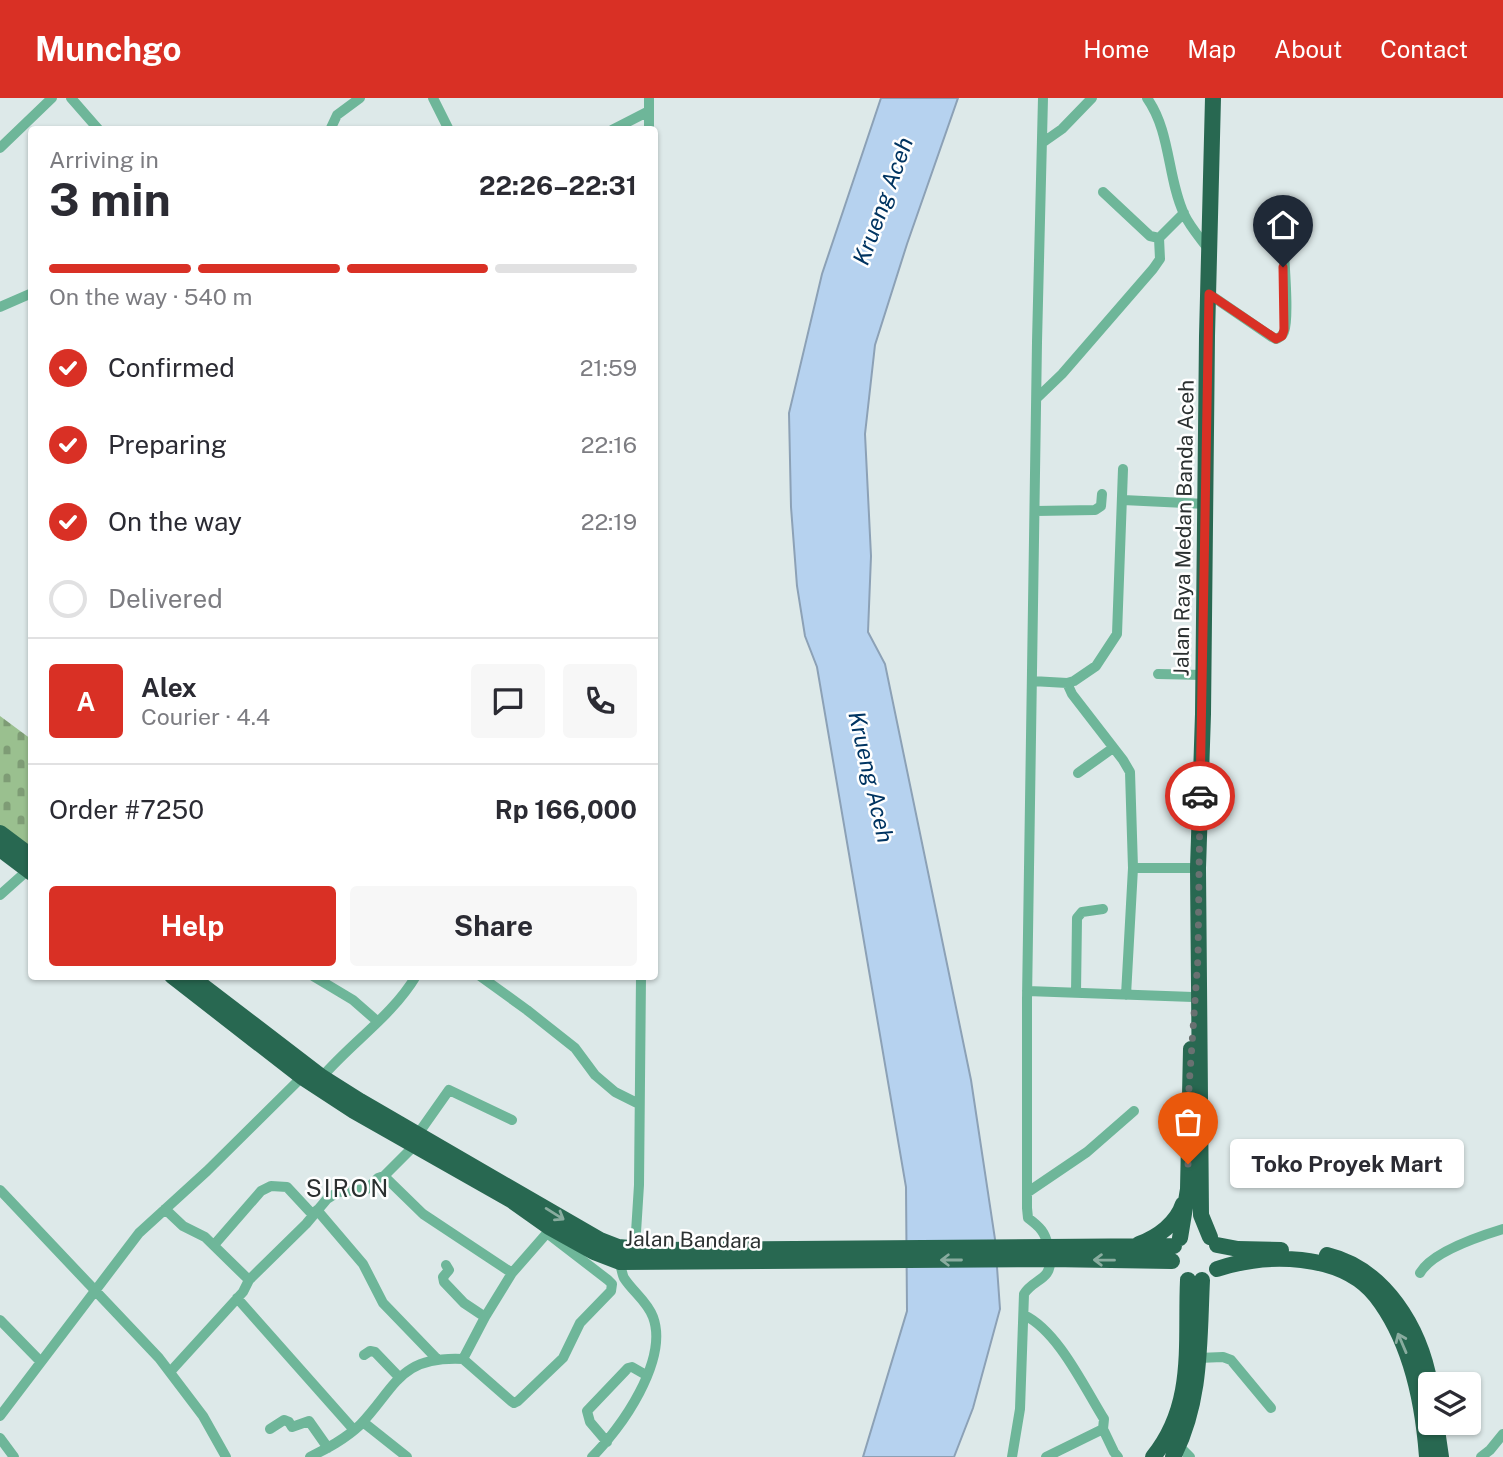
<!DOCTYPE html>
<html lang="en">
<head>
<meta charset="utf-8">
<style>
	:root { --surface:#fff; --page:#f7f7f7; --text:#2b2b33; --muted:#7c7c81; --line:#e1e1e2; --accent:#d93025 }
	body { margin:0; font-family:"Public Sans",sans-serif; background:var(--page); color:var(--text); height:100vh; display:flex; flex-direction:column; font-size:26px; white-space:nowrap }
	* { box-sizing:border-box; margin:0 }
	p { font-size:23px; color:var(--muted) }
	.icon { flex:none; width:38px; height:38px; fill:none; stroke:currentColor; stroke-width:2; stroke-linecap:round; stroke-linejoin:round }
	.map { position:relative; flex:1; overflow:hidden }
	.details { position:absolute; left:28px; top:28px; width:630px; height:854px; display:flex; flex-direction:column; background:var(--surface); border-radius:7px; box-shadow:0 2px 5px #0004 }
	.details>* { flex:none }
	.buttons { position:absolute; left:1418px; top:1274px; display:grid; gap:14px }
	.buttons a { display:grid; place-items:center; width:63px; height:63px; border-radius:7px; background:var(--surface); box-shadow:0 2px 5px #0004; font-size:35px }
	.pin { position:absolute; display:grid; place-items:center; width:60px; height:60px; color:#fff; margin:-72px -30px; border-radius:50% 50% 50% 0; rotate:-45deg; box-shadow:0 0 7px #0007 }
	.pin .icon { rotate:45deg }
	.courier { position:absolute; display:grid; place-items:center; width:70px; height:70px; margin:-35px; border:5px solid #d93025; border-radius:50%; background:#fff; color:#222; box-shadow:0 2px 9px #0007 }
	.bubble { position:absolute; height:49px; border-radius:7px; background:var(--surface); box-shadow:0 2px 5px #0004; font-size:23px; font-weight:700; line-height:49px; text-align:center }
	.summary em { font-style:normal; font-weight:700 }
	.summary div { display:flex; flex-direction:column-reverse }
	.summary { display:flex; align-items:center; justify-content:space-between; height:119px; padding:0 21px }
	h1 { font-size:46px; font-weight:700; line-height:52px }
	.bar { display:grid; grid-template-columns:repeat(4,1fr); gap:10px 7px; align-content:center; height:84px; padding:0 21px }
	.bar i { height:9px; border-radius:5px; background:var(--line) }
	.bar .on { background:var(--accent) }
	.bar p { grid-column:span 4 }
	.line { display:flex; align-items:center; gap:18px; padding:0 21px; border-top:2px solid var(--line) }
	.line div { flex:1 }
	.round { display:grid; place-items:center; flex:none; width:74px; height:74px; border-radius:7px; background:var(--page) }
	ol { padding:0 21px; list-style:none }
	li { display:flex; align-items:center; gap:21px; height:77px }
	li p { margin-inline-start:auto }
	li .icon { padding:7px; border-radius:50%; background:var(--accent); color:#fff; stroke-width:4 }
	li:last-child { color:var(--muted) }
	li i { width:38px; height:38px; border:4px solid var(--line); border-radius:50% }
	.button { display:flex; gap:14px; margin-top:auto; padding:14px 21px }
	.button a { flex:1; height:80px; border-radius:7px; background:var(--accent); color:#fff; font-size:28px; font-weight:700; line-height:80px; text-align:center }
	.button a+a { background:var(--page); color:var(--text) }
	header { display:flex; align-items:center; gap:42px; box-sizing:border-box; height:98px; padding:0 35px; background:var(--accent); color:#fff }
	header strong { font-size:33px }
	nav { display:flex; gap:38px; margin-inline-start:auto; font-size:24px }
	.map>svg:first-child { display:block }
</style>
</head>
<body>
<header>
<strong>Munchgo</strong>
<nav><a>Home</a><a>Map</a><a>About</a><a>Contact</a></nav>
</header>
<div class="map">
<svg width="1503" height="1359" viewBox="0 0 1503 1359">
	<defs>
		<pattern id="cemetery-stones" width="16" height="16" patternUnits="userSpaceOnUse" patternTransform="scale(1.75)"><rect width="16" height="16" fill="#9ac08f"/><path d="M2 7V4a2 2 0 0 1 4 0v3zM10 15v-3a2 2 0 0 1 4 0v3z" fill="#7e9c75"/></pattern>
	</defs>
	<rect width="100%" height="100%" fill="#dde9e9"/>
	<path fill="url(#cemetery-stones)" d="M0,618l31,23v114l-31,-24z"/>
	<path fill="#b6d2ef" stroke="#8ca1b6" stroke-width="2" d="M881,0h77l-51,146 -32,101 -10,89 6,122 -3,76 17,32 86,416 24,159 5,70 -27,99 -19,49h-91l44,-146 -1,-124 -89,-520 -12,-31 -8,-50 -6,-79 -2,-94 33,-139z"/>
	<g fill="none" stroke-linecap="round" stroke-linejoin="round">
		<path stroke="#6eb699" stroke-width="10" d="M71,0l28,32
			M433,0l16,32
			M1043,0l-6,244 -10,658v208l1,10c12,9 17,14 20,28
			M1147,0c24,34 20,79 37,116 6,13 17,25 25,36
			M330,32l7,-15 23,-17
			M612,32l37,-19
			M649,32v-32
			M1042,45l20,-14 30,-31
			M0,50l52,-50
			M1103,94l47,44 9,2
			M1209,196l63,43 4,2c4,-2 6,-2 8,-7 6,-16 -1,-81 -1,-102
			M0,209l32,-14
			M1037,300l25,-24 91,-105 7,-10 -1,-21 25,-25
			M1123,402l83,4
			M1036,413l59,-1 6,-4 1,-12
			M1158,576l45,1
			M1032,583l35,2 5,11 51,66 7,12 3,96h65
			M1067,585l7,-2 22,-15 21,-32 6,-165
			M1078,675l35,-25
			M0,797l28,-25
			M313,878l40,24 24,21
			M480,878l47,34 48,38 20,27 20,17 24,12
			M1027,893l166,6
			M1076,895l1,-75 5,-6 21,-3
			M1126,897l7,-127
			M322,979c30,-35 70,-61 94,-101
			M418,1036l31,-44 63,30
			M384,1078l30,-30
			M0,1092l159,168 44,58 23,41
			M1028,1094l59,-40 47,-41
			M165,1111l18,17 22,11 44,43
			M317,1112l46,54 20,39 55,57
			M214,1147l47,-54 10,-5 16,1 26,28
			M635,1150l4,-63 2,-209
			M446,1167l3,5 -6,7 1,5 20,21 21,14
			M1420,1175c12,-21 60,-37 83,-44
			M237,1200l117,132
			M1024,1217c34,16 60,72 80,104l-1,10 -57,28
			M0,1222l40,41
			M364,1257l6,-4 5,1 24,25
			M1198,1260l25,-1 8,3 40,48
			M463,1261l48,42 3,2 4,-2 45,-43 17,-35 31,-32 1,-7 -4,-4 -61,-47
			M170,1274l73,-80 6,-12 57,-56 21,-25 11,-7 29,-3 11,-11 6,-2 39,38 89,59 35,-40 2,-6
			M0,1318l139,-183 68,-62 95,-94
			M363,1324l44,35
			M270,1331l14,-9 5,2 3,5 17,-6 19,27
			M1103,1331l11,23 4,5
			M0,1340l14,19
			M607,1344l-17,-20 -3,-11 41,-43 4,-1 14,8
			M1179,1348l11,11
			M310,1359c18,-9 35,-18 50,-32 37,-39 39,-69 103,-66l22,-42 27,-44
			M592,1359c29,-28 77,-97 61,-140 -6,-16 -20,-25 -29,-39 -2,-4 -3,-11 -4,-16
			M1012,1359l8,-48 4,-115c9,-15 28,-14 26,-35
			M1481,1359l9,-7 13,-16"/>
		<path stroke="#286851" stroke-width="16" d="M0,735l32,24
			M0,751l32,24
			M172,878l130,101 52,34 157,89 38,27 45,25 26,10 430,-3 122,2
			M190,878l132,101 38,24 240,139 18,7 35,3 521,-4
			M1210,1139l-9,-22 -3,-347 5,-154 4,-378 6,-238
			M1180,1140l8,-49 3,-140
			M1139,1146c19,-7 38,-21 44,-40
			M1217,1147l21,4 43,1
			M1327,1157c58,14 93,73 103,129
			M1217,1171c48,-16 124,-17 159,27 35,45 47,106 51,161
			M1436,1325l5,34
			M1153,1359c43,-53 32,-114 35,-177
			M1173,1359c29,-56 26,-116 29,-177"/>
	</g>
	<defs><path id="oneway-shaft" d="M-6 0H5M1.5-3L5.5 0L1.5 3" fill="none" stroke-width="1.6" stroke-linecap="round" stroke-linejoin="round" transform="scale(1.75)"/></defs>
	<g stroke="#89ac9f">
		<use href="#oneway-shaft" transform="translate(555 1116) rotate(32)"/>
		<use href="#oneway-shaft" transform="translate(951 1162) rotate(180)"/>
		<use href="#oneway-shaft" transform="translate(1104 1162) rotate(-179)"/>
		<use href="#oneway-shaft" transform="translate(1402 1245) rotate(-113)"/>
	</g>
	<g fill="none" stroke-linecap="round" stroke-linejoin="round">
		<path stroke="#697171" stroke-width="7" stroke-dasharray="0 12.6" d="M1188,1066l1,-77 9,-129 2,-162"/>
		<path stroke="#d93025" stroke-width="9" d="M1200,698l9,-502 67,45 6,-3 2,-6 -1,-63"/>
	</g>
	<g text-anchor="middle" stroke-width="5" stroke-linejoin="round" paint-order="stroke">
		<g font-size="21" fill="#2b3030" stroke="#fff">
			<text transform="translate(1184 430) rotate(-89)" y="7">Jalan Raya Medan Banda Aceh</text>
			<text transform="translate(693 1142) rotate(1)" y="7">Jalan Bandara</text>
		</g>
		<g font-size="23" font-style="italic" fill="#003461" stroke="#fff">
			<text transform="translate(883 103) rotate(-70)" y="8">Krueng Aceh</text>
			<text transform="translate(871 679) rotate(77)" y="8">Krueng Aceh</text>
		</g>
		<g font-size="24" letter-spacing="2" fill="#2b3030" stroke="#fff">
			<text x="348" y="1099">SIRON</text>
		</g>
	</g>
</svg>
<div class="buttons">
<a><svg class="icon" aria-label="layers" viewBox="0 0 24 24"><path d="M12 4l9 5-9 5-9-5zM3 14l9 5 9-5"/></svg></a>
</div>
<div class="pin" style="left:1188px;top:1066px;background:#ea580c"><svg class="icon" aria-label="bag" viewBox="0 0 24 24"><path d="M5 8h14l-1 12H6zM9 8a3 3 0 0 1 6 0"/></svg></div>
<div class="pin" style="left:1283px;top:169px;background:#1f2937"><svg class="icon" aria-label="home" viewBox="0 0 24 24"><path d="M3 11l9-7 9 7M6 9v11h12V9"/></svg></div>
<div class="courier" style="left:1200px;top:698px"><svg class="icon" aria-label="car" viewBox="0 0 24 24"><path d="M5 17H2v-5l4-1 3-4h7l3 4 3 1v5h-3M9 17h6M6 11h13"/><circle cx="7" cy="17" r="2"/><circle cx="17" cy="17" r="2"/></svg></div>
<div class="bubble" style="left:1230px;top:1041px;width:234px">Toko Proyek Mart</div>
<section class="details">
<div class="summary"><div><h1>3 min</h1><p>Arriving in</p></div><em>22:26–22:31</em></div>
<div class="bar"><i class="on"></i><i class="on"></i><i class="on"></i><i></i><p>On the way · 540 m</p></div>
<ol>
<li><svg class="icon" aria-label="check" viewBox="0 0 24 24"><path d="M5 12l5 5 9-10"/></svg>Confirmed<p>21:59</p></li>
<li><svg class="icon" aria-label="check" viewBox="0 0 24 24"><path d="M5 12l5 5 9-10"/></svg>Preparing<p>22:16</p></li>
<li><svg class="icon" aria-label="check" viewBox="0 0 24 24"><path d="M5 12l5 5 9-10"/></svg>On the way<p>22:19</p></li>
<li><i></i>Delivered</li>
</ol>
<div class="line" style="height:126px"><b class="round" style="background:var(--accent);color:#fff">A</b><div><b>Alex</b><p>Courier · 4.4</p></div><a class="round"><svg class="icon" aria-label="chat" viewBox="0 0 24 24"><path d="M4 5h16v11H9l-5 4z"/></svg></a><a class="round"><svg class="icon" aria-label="phone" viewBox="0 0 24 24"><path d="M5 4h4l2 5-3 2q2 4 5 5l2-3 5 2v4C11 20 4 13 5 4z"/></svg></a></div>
<div class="line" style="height:91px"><div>Order #7250</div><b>Rp 166,000</b></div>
<div class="button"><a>Help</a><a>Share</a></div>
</section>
</div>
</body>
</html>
